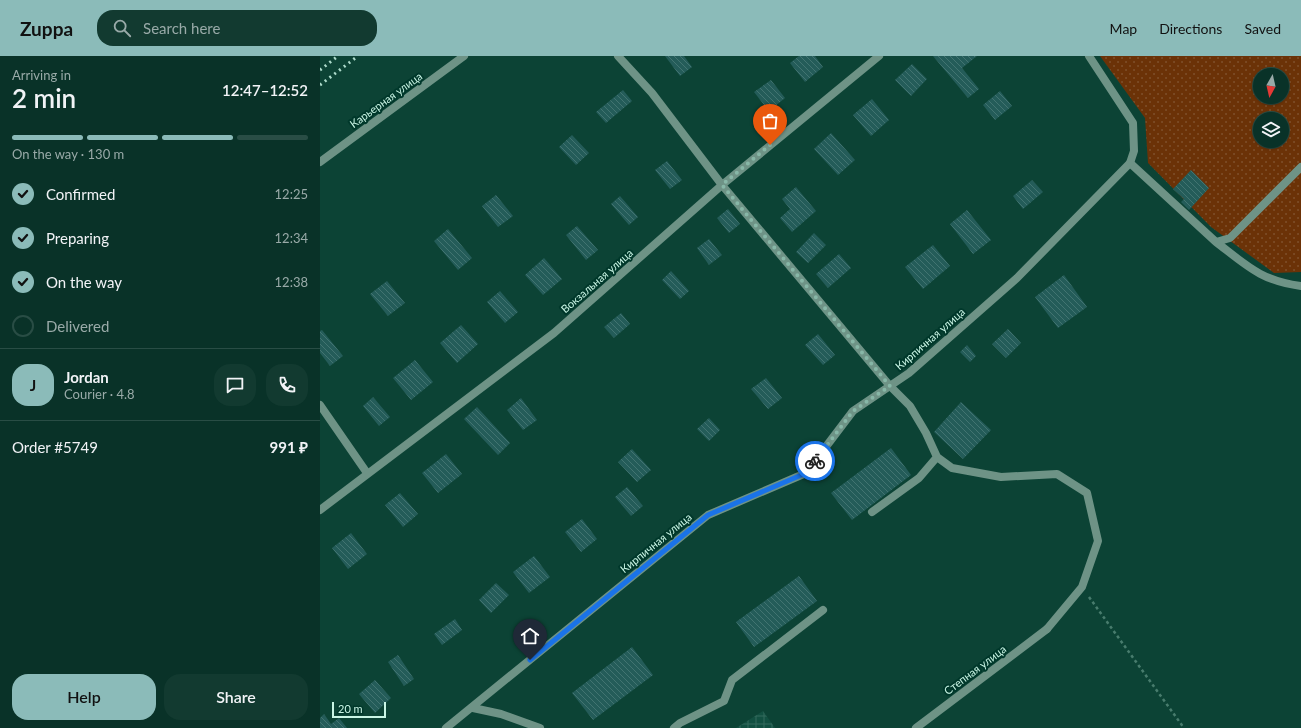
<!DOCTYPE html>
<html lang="en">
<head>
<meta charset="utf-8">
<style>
	:root { --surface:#093228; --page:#123a30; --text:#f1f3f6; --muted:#99aaa8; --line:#294d45; --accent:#8bbbb9 }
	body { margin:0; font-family:Lato,sans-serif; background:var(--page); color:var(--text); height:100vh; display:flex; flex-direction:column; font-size:15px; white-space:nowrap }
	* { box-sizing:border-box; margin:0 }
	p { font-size:13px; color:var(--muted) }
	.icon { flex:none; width:22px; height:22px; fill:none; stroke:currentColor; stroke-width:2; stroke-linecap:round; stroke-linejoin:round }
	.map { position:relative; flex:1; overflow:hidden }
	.panel { display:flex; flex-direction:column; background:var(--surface); width:320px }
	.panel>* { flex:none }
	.needle { width:26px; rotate:188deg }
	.controls { position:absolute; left:933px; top:12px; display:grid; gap:8px }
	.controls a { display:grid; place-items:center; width:36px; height:36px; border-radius:50%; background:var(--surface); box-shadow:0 1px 3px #0004,0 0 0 1px var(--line); font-size:20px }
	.scale { position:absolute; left:12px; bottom:10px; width:54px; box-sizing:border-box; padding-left:4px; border:2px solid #c9f5e5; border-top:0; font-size:11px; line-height:14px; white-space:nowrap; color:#c9f5e5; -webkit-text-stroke:3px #00382b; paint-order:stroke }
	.pin { position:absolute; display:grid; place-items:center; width:34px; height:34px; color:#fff; margin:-41px -17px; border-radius:50% 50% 50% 0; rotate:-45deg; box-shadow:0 0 4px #0007 }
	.pin .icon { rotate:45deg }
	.courier { position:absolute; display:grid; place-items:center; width:40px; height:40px; margin:-20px; border:3px solid #1a73e8; border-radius:50%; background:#fff; color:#222; box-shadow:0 1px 5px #0007 }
	.headline em { font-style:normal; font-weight:600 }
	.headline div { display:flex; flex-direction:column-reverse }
	.headline { display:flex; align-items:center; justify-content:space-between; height:68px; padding:0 12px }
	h1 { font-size:26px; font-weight:600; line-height:30px }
	.bar { display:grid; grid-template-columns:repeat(4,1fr); gap:6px 4px; align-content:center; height:48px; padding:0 12px }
	.bar i { height:5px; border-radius:3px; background:var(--line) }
	.bar .active { background:var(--accent) }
	.bar p { grid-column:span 4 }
	.line { display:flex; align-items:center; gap:10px; padding:0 12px; border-top:1px solid var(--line) }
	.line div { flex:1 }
	.round { display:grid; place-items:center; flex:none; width:42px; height:42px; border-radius:16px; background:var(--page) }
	ol { padding:0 12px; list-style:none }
	li { display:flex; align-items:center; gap:12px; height:44px }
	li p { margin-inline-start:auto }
	li .icon { padding:4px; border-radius:50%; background:var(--accent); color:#111; stroke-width:4 }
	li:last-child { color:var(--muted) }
	li i { width:22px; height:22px; border:2px solid var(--line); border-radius:50% }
	.button { display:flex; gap:8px; margin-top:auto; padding:8px 12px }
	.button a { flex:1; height:46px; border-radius:16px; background:var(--accent); color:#111; font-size:16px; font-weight:600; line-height:46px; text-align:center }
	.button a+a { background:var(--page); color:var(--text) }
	header { display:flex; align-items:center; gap:24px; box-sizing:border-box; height:56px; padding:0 20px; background:var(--accent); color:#111 }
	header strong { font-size:19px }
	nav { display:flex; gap:22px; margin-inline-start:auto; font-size:14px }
	.search { width:280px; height:36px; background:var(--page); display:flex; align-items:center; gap:10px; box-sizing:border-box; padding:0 14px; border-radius:16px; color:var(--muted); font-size:15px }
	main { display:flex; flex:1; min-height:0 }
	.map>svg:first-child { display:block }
</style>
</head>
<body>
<header>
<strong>Zuppa</strong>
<div class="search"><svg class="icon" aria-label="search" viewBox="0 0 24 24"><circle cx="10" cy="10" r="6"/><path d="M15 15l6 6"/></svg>Search here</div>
<nav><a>Map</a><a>Directions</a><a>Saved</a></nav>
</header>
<main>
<section class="panel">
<div class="headline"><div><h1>2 min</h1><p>Arriving in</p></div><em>12:47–12:52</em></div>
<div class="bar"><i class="active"></i><i class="active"></i><i class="active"></i><i></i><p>On the way · 130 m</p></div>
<ol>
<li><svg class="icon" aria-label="check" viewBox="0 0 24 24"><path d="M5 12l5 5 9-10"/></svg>Confirmed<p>12:25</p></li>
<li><svg class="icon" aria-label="check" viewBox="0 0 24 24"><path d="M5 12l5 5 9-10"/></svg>Preparing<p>12:34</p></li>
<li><svg class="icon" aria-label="check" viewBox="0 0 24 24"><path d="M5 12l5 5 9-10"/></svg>On the way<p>12:38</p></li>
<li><i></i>Delivered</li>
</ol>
<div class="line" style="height:72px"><b class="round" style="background:var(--accent);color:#111">J</b><div><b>Jordan</b><p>Courier · 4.8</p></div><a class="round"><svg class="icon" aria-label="chat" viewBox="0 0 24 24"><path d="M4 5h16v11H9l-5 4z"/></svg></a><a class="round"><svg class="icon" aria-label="phone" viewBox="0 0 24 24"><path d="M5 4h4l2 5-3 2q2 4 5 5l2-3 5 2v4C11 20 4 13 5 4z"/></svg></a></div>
<div class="line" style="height:52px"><div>Order #5749</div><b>991 ₽</b></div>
<div class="button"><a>Help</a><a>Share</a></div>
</section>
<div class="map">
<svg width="981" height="672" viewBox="0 0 981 672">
	<defs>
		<pattern id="industrial-grid" width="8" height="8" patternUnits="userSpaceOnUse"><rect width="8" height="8" fill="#125041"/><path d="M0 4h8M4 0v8" fill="none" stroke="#336a5c"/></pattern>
		<pattern id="garden-dots" width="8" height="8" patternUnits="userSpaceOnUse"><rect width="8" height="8" fill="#6b3207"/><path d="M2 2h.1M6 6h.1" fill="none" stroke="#7f502b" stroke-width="1.8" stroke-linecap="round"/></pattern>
		<pattern id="building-back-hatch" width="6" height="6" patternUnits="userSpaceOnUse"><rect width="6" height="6" fill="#245c59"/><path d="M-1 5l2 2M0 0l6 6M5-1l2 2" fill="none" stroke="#427471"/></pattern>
	</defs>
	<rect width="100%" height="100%" fill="#0c4335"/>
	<path fill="url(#industrial-grid)" d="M443,655l12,17h-39z"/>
	<path fill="url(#garden-dots)" fill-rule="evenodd" d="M780,0h201v216l-27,1 -63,-46 -63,-64 -3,-45zM940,19h22v22h-22zM940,63h22v22h-22z"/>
	<path fill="url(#building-back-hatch)" d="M345,0h19l8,11 -12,9z
		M479,0h16l8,11 -18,15 -15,-19z
		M613,0h44l-15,12 17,21 -11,9z
		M592,8l15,15 -16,17 -16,-16z
		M451,24l14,18 -16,13 -15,-19z
		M303,34l9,11 -26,22 -10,-11z
		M680,35l12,15 -17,14 -12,-15z
		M552,43l17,21 -18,16 -18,-21z
		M511,77l24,27 -17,15 -24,-26z
		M252,79l17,18 -13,12 -17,-18z
		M347,105l15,19 -12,9 -15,-19z
		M871,114l18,18 -20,22 -8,-8 3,-3 -11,-10z
		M712,124l11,12 -20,17 -10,-13z
		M476,131l20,24 -24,21 -12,-14 10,-9 -8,-10z
		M176,139l17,21 -15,11 -16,-21z
		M300,140l18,21 -9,8 -18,-21z
		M408,153l12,15 -11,9 -12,-15z
		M647,154l24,30 -18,14 -23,-30z
		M257,170l21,24 -12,10 -20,-25z
		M128,173l24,29 -14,12 -24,-29z
		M494,177l12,12 -18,18 -12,-11z
		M389,183l13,16 -13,10 -12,-17z
		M613,189l17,21 -27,23 -18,-22z
		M519,198l12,14 -23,20 -12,-14z
		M224,202l18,21 -19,16 -18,-20z
		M351,215l18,20 -9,8 -18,-19z
		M744,219l23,32 -29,21 -23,-31z
		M67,225l18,22 -17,13 -18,-22z
		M180,235l18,21 -13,11 -18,-21z
		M301,257l9,11 -16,14 -10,-11z
		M141,269l17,19 -21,19 -17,-20z
		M688,273l13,14 -15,15 -14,-14z
		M2,274l21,26 -13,10 -10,-13v-22z
		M498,278l17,21 -12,10 -18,-20z
		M647,289l9,11 -6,6 -10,-10z
		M95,304l18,22 -22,18 -18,-22z
		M446,322l16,20 -14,11 -17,-20z
		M53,341l17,20 -11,9 -16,-20z
		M201,342l16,22 -14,10 -16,-20z
		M641,346l30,28 -28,29 -29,-27z
		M157,351l33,36 -12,12 -34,-36z
		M389,362l11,12 -11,11 -12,-12z
		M571,392l20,27 -59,45 -21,-27z
		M312,393l19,21 -14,12 -19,-20z
		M126,398l16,20 -24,19 -16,-20z
		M307,431l16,19 -12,10 -16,-19z
		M80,437l18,21 -15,13 -18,-22z
		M262,463l15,20 -16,13 -16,-20z
		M31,477l16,21 -19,15 -16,-21z
		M214,500l16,21 -21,16 -16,-21z
		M479,520l18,25 -63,46 -18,-25z
		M176,527l13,12 -18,18 -12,-13z
		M135,563l7,11 -20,15 -8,-11z
		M312,591l21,28 -60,45 -21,-27z
		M78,599l16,24 -10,7 -16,-24z
		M55,624l16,18 -16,15 -16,-19z
		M4,658l7,10 8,-6 8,10h-27v-10z"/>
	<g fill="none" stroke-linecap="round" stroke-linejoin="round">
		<path stroke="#487c6d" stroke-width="2.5" stroke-dasharray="3 3" stroke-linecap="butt" d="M769,541l95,131"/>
		<path stroke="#6e9386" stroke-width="8" d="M810,107l86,79 14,-4 71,-71
			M896,186c30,23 45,39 85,44
			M570,330l20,20 16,27 11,24 15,11 49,9 56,-3 30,19 11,48 -16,46 -35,42
			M0,349l47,68
			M552,456l47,-34 18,-21
			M354,672l6,-5 44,-22 8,-21 91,-70"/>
		<path stroke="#6e9386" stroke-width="8" d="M298,0l34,37 70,92 168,201
			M0,106l144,-106
			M0,454l234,-177 168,-148 157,-129
			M153,652l28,6 39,14
			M126,672l262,-213 98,-42 47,-62 56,-38 108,-95 113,-115 4,-12 -1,-28 -44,-67
			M596,672l131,-99"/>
		<path stroke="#acdaca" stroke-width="3" stroke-dasharray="2 4" stroke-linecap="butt" d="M0,14l18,-14
			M0,29l38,-29"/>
	</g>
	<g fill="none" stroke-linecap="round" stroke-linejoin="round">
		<path stroke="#87b7a7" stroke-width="4" stroke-dasharray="0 7.2" d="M450,89l-48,40 168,201 -37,25 -38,50"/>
		<path stroke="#1a73e8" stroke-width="5" d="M210,604l178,-145 98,-42 9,-12"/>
	</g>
	<g text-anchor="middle" stroke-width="4" stroke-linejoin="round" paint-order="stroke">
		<g font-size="11" fill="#c9f5e5" stroke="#00382b">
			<text transform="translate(66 44) rotate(-36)" y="4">Карьерная улица</text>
			<text transform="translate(277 225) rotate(-41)" y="4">Вокзальная улица</text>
			<text transform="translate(610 283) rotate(-41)" y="4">Кирпичная улица</text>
			<text transform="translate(336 487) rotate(-39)" y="4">Кирпичная улица</text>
			<text transform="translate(655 614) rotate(-37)" y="4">Степная улица</text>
		</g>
	</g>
</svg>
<div class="controls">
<a><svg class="needle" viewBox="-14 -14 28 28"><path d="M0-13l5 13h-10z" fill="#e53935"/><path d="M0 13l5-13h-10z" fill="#99aaa8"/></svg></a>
<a><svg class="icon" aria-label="layers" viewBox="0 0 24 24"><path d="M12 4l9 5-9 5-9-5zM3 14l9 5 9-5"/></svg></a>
</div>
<div class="scale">20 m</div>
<div class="pin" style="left:450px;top:89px;background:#ea580c"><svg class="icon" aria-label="bag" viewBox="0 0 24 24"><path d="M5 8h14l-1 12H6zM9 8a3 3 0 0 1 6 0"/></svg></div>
<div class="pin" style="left:210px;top:604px;background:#1f2937"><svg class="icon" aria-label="home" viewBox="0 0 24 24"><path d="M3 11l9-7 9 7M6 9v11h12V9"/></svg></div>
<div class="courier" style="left:495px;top:405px"><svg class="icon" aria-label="bike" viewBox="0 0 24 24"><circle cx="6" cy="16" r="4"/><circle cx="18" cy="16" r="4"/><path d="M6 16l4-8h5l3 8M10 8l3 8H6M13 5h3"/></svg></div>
</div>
</main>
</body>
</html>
